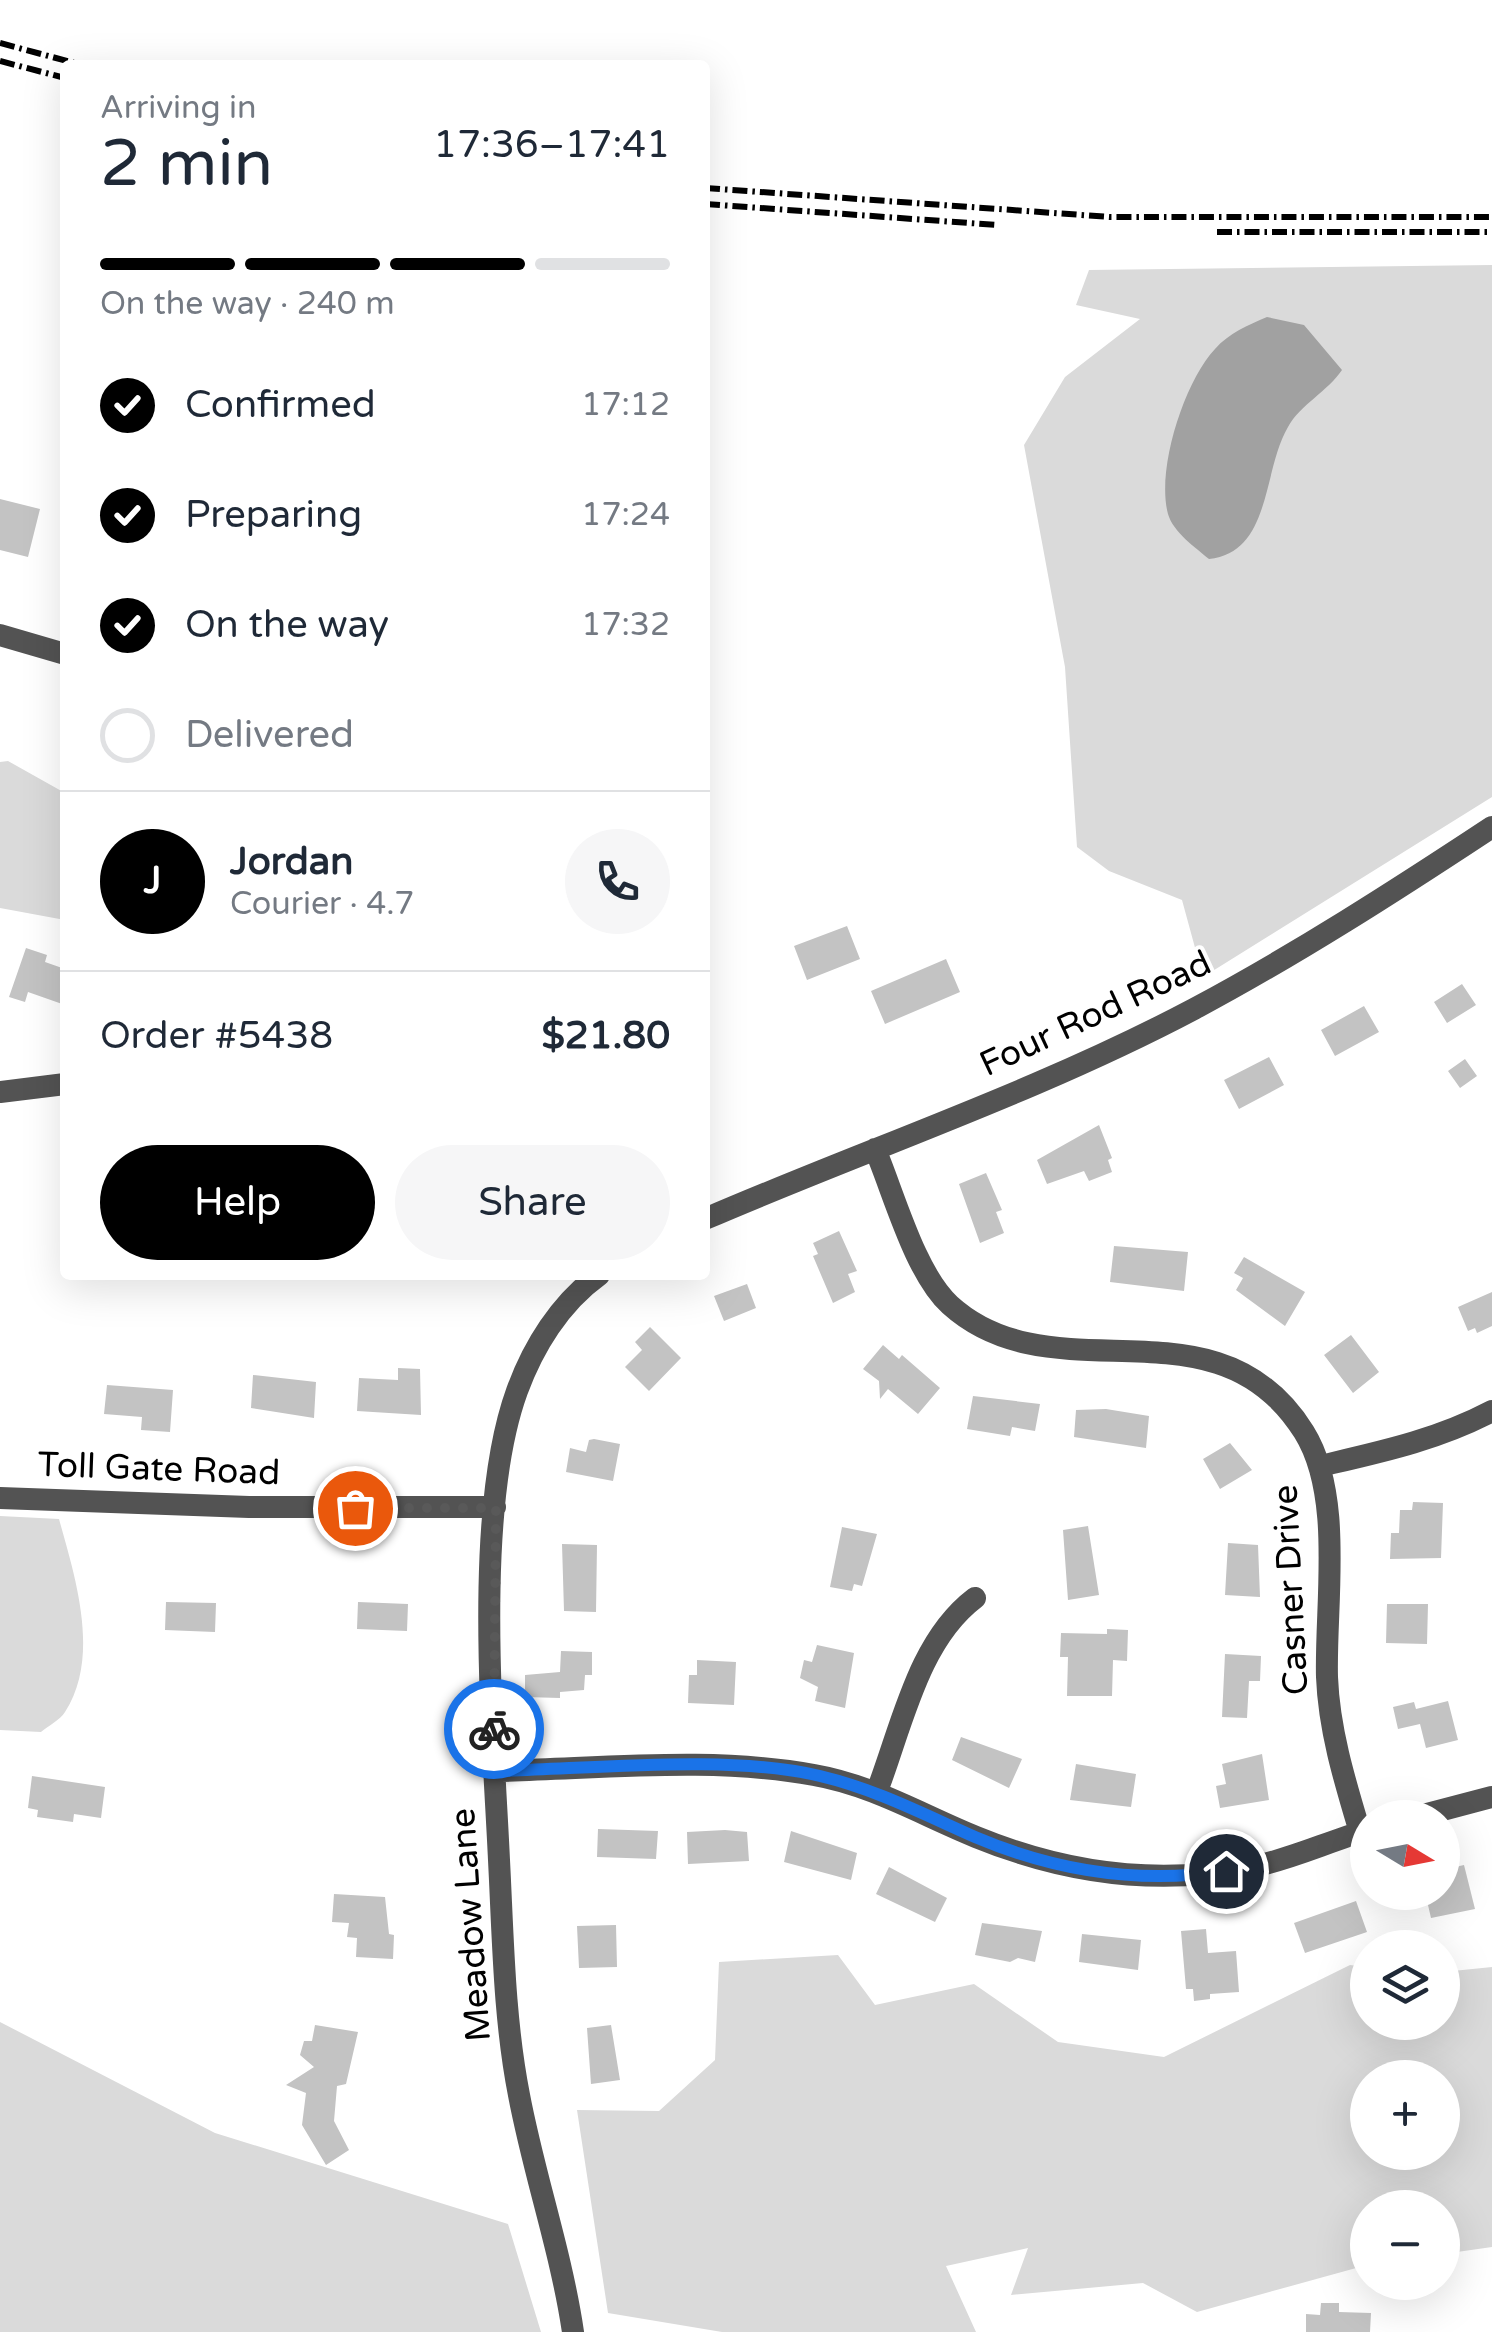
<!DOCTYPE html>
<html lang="en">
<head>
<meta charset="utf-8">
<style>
	:root { --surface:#fff; --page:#f6f6f7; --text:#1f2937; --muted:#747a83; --line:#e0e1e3; --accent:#000 }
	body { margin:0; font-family:"Varela Round",sans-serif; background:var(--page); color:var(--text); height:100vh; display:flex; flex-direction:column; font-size:38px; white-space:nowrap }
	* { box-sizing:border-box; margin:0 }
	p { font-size:32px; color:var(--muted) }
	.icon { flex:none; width:55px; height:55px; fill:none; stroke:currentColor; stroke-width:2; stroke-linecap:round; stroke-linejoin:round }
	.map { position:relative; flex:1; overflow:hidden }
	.panel { position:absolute; left:60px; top:60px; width:650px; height:1220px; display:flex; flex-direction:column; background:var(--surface); border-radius:10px; box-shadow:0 10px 40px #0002 }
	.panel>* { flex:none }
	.needle { width:65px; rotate:100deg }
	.controls { position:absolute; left:1350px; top:1800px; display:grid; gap:20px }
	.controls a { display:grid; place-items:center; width:110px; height:110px; border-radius:50%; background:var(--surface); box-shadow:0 10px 40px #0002; font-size:50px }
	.pin { position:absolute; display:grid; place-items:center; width:85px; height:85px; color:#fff; margin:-42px; border:5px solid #fff; border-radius:50%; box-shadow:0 2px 10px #0007 }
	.courier { position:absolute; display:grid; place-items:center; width:100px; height:100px; margin:-50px; border:8px solid #1a73e8; border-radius:50%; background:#fff; color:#222; box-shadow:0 2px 12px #0007 }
	.head em { font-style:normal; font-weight:600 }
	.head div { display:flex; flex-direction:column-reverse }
	.head { display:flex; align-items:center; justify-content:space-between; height:170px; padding:0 40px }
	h1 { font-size:65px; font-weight:600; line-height:75px }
	.bar { display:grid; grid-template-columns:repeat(4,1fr); gap:15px 10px; align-content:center; height:120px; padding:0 40px }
	.bar i { height:12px; border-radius:8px; background:var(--line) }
	.bar .on { background:var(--accent) }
	.bar p { grid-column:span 4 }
	.line { display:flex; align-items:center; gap:25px; padding:0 40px; border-top:2px solid var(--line) }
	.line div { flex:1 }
	.round { display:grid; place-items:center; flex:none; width:105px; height:105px; border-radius:52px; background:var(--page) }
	ol { padding:0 40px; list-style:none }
	li { display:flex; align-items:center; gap:30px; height:110px }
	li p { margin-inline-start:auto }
	li .icon { padding:10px; border-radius:50%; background:var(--accent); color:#fff; stroke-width:4 }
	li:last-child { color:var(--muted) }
	li i { width:55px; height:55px; border:5px solid var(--line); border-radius:50% }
	.primary-button { display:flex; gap:20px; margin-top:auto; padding:20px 40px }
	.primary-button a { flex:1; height:115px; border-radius:60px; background:var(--accent); color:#fff; font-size:40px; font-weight:600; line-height:115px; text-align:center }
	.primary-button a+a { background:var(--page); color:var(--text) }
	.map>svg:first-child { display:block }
</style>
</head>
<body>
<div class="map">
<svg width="1492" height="2332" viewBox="0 0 1492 2332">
	<rect width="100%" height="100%" fill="#fff"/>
	<path fill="#dadada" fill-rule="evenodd" d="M1492,265v532l-289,180 -21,-77 -73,-29 -32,-24 -12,-180 -41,-222 41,-68 75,-58 -64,-14 13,-35z
		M8,761l57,32v127l-65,-12v-146z
		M0,1516l59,3c16,58 42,137 6,193 -5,8 -17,14 -24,20l-41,-2z
		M838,1955l37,50 99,-21 84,58 106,15 186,-92 17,2 1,55h74l1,-50 49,-5v280l-49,7 -1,-46h-74l-1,57 -170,47 -54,-29 -132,12 17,-47 -82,18 30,66h-254l-114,-19 -31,-203 82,1 56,-51 4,-98zM1368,2078h74v74h-74z
		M0,2022l215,111 293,91 33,108h-541z"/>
	<path fill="#a1a1a1" d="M1267,317l37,8 38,45c-14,21 -42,35 -54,57 -26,44 -16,125 -79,132 -13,-11 -36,-27 -41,-45 -12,-44 16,-132 47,-165 14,-16 33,-24 52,-32z"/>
	<path fill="#c3c3c3" d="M0,499l40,10 -12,48 -28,-7z
		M847,926l13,33 -53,21 -13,-34z
		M26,948l21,7 -2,7 20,7v36l-37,-13 -3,10 -16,-5z
		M946,959l14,33 -75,32 -14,-33z
		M1462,984l14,21 -29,18 -13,-21z
		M1364,1006l15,26 -44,24 -14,-26z
		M1269,1057l15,28 -45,24 -15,-29z
		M1465,1059l12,17 -17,12 -12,-17z
		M1099,1125l13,33 -4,2 4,12 -23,9 -5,-10 -37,13 -10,-24z
		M986,1173l16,37 -6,2 8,21 -24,10 -21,-59z
		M839,1231l18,40 -9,3 7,18 -22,11 -20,-47 5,-2 -5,-11z
		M1114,1246l74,6 -4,39 -74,-9z
		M1244,1257l61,35 -20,34 -49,-36 7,-12 -9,-5z
		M747,1284l9,24 -32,13 -10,-25z
		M1492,1292v34l-15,7 -2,-5 -7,3 -10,-24z
		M650,1327l31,31 -32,33 -24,-24 17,-17 -7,-8z
		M1351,1335l28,37 -26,21 -29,-38z
		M883,1345l16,14 3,-4 38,33 -22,26 -30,-25 -8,10 -1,-18 -16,-12z
		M398,1368l22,1 1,46 -64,-4 2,-33 39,2z
		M253,1375l63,7 -2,36 -63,-10z
		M107,1385l66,5 -3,42 -29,-2 1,-13 -38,-3z
		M973,1396l67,8 -5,27 -23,-4 -2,9 -43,-7z
		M1106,1409l43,7 -3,32 -72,-11 2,-27z
		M594,1439l26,5 -7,37 -47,-9 4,-24 16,4 3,-12z
		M1230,1443l22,27 -32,19 -17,-30z
		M1413,1502l30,1 -2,55 -51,1 1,-26h8l1,-23h12z
		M1088,1526l11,69 -31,5 -5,-70z
		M842,1527l35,7 -15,52 -8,-2 -2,7 -22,-4z
		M1228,1543l30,2 2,52 -35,-2z
		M562,1544l35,1 -1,67 -32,-1z
		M166,1602l50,1 -1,29 -50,-2z
		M358,1602l50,2 -1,27 -50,-2z
		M1387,1604h41l-1,40 -41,-1z
		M1107,1629l21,1 -1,31 -14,-1 -1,36h-45l1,-39h-8l1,-24 46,1z
		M817,1645l37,8 -9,55 -30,-7 3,-14 -18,-9 4,-18 8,2z
		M561,1651l31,1v23h-7l-1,15 -24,2v6l-35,-1v-22l35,-3z
		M1225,1654l36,2 -1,25h-11l-2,37 -25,-1z
		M697,1660l39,2 -2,43 -46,-2 1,-28h8z
		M1448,1701l10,39 -32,8 -6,-24 -22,5 -5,-22 21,-5 2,7z
		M961,1737l61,22 -13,29 -57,-28z
		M1262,1754l7,46 -49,8 -4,-22 10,-2 -4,-20z
		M1076,1764l60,10 -5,33 -61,-7z
		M32,1776l73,11 -4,31 -27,-4 -1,8 -36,-5 1,-7 -10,-2z
		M598,1829l60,2 -2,28 -59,-2z
		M725,1830l22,2 2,29 -61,3 -1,-32z
		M791,1831l66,22 -6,27 -67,-18z
		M1464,1865l11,44 -44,9 -6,-26h17v-22z
		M889,1867l58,31 -12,24 -59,-28z
		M334,1894l51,3 4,37 5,1 -1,24 -37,-2 1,-19 -10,-1 2,-14 -17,-1z
		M1356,1901l11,31 -62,21 -11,-30z
		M982,1923l60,8 -7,31 -17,-4 -8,4 -35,-7z
		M616,1925l1,42 -38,1 -2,-42z
		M1206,1929l2,24 28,-2 3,41 -29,2v5l-16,2 -1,-12h-7l-5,-58z
		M1082,1934l59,6 -3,30 -59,-8z
		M315,2025l43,7 -12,52 -9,2 -3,35 15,29 -23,15 -24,-40 4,-32 -20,-8 28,-18 -14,-12 4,-14h8z
		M611,2025l9,55 -29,4 -4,-56z
		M1321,2303h18v9l32,1 -1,19h-64v-18l14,1z"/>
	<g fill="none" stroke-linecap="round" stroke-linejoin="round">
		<path stroke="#535353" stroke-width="22" d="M0,635l65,19
			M0,1092l65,-8
			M875,1149c19,45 40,124 75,156 105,95 266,-14 354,127 40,64 21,172 23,245 2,53 18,105 33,155
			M705,1219c162,-70 332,-127 489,-210 103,-55 201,-118 298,-182
			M1320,1466c60,-14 117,-26 172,-55
			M0,1498l249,9h246
			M495,1771c104,-2 216,-15 319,4 58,10 108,40 162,62 88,36 182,49 276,30 40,-8 77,-26 116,-37
			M877,1791c25,-65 41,-150 98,-193
			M1412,1818l80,-21
			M573,2332c-12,-81 -39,-157 -54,-237 -15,-76 -16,-158 -20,-235 -6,-129 -26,-348 18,-469 16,-44 43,-88 82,-116"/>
		<path stroke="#000" stroke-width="6" stroke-dasharray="15 5 2.5 5" stroke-linecap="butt" d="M0,43l82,22
			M0,61l65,17
			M705,188l405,29h382
			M705,204l292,21
			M1217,232h275"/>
	</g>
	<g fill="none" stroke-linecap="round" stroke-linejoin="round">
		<path stroke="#595959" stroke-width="10" stroke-dasharray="0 18" d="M355,1508h141l-2,221"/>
		<path stroke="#1a73e8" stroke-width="12" d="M494,1729l1,42c95,-2 235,-17 325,5 55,13 103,38 155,61 80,34 165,47 251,34"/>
	</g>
	<g text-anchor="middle" stroke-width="8" stroke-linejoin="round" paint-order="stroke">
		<g font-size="35" fill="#000" stroke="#fff">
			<text transform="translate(1095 1013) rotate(-25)" y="12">Four Rod Road</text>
			<text transform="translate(159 1468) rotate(2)" y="12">Toll Gate Road</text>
			<text transform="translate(1290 1590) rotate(-93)" y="12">Casner Drive</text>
			<text transform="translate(470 1925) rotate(-94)" y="12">Meadow Lane</text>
		</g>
	</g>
</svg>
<div class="controls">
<a><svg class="needle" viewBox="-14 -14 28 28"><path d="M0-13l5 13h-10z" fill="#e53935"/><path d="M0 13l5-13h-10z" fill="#747a83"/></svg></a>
<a><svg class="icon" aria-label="layers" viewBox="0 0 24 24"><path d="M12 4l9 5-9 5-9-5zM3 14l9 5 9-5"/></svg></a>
<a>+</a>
<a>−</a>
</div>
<div class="pin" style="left:355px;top:1508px;background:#ea580c"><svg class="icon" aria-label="bag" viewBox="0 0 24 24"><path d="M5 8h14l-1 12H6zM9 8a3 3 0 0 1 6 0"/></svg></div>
<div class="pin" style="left:1226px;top:1871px;background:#1f2937"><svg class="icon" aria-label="home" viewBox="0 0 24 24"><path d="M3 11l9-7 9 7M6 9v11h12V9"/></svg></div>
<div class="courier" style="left:494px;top:1729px"><svg class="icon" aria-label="bike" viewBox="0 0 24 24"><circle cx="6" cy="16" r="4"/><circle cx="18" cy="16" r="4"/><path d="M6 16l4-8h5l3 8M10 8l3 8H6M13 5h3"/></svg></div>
<section class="panel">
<div class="head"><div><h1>2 min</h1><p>Arriving in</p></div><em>17:36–17:41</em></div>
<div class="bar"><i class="on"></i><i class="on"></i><i class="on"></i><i></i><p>On the way · 240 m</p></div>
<ol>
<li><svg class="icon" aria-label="check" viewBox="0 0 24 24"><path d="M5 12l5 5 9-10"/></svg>Confirmed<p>17:12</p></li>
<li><svg class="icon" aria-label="check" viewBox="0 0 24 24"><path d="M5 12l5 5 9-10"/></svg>Preparing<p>17:24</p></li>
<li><svg class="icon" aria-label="check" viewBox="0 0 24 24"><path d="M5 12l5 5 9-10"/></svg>On the way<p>17:32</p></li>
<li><i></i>Delivered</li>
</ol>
<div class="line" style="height:180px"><b class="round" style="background:var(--accent);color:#fff">J</b><div><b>Jordan</b><p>Courier · 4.7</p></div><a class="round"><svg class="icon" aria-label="phone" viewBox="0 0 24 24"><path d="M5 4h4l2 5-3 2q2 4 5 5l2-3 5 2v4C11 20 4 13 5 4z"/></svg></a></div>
<div class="line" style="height:130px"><div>Order #5438</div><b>$21.80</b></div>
<div class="primary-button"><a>Help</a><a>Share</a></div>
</section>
</div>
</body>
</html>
